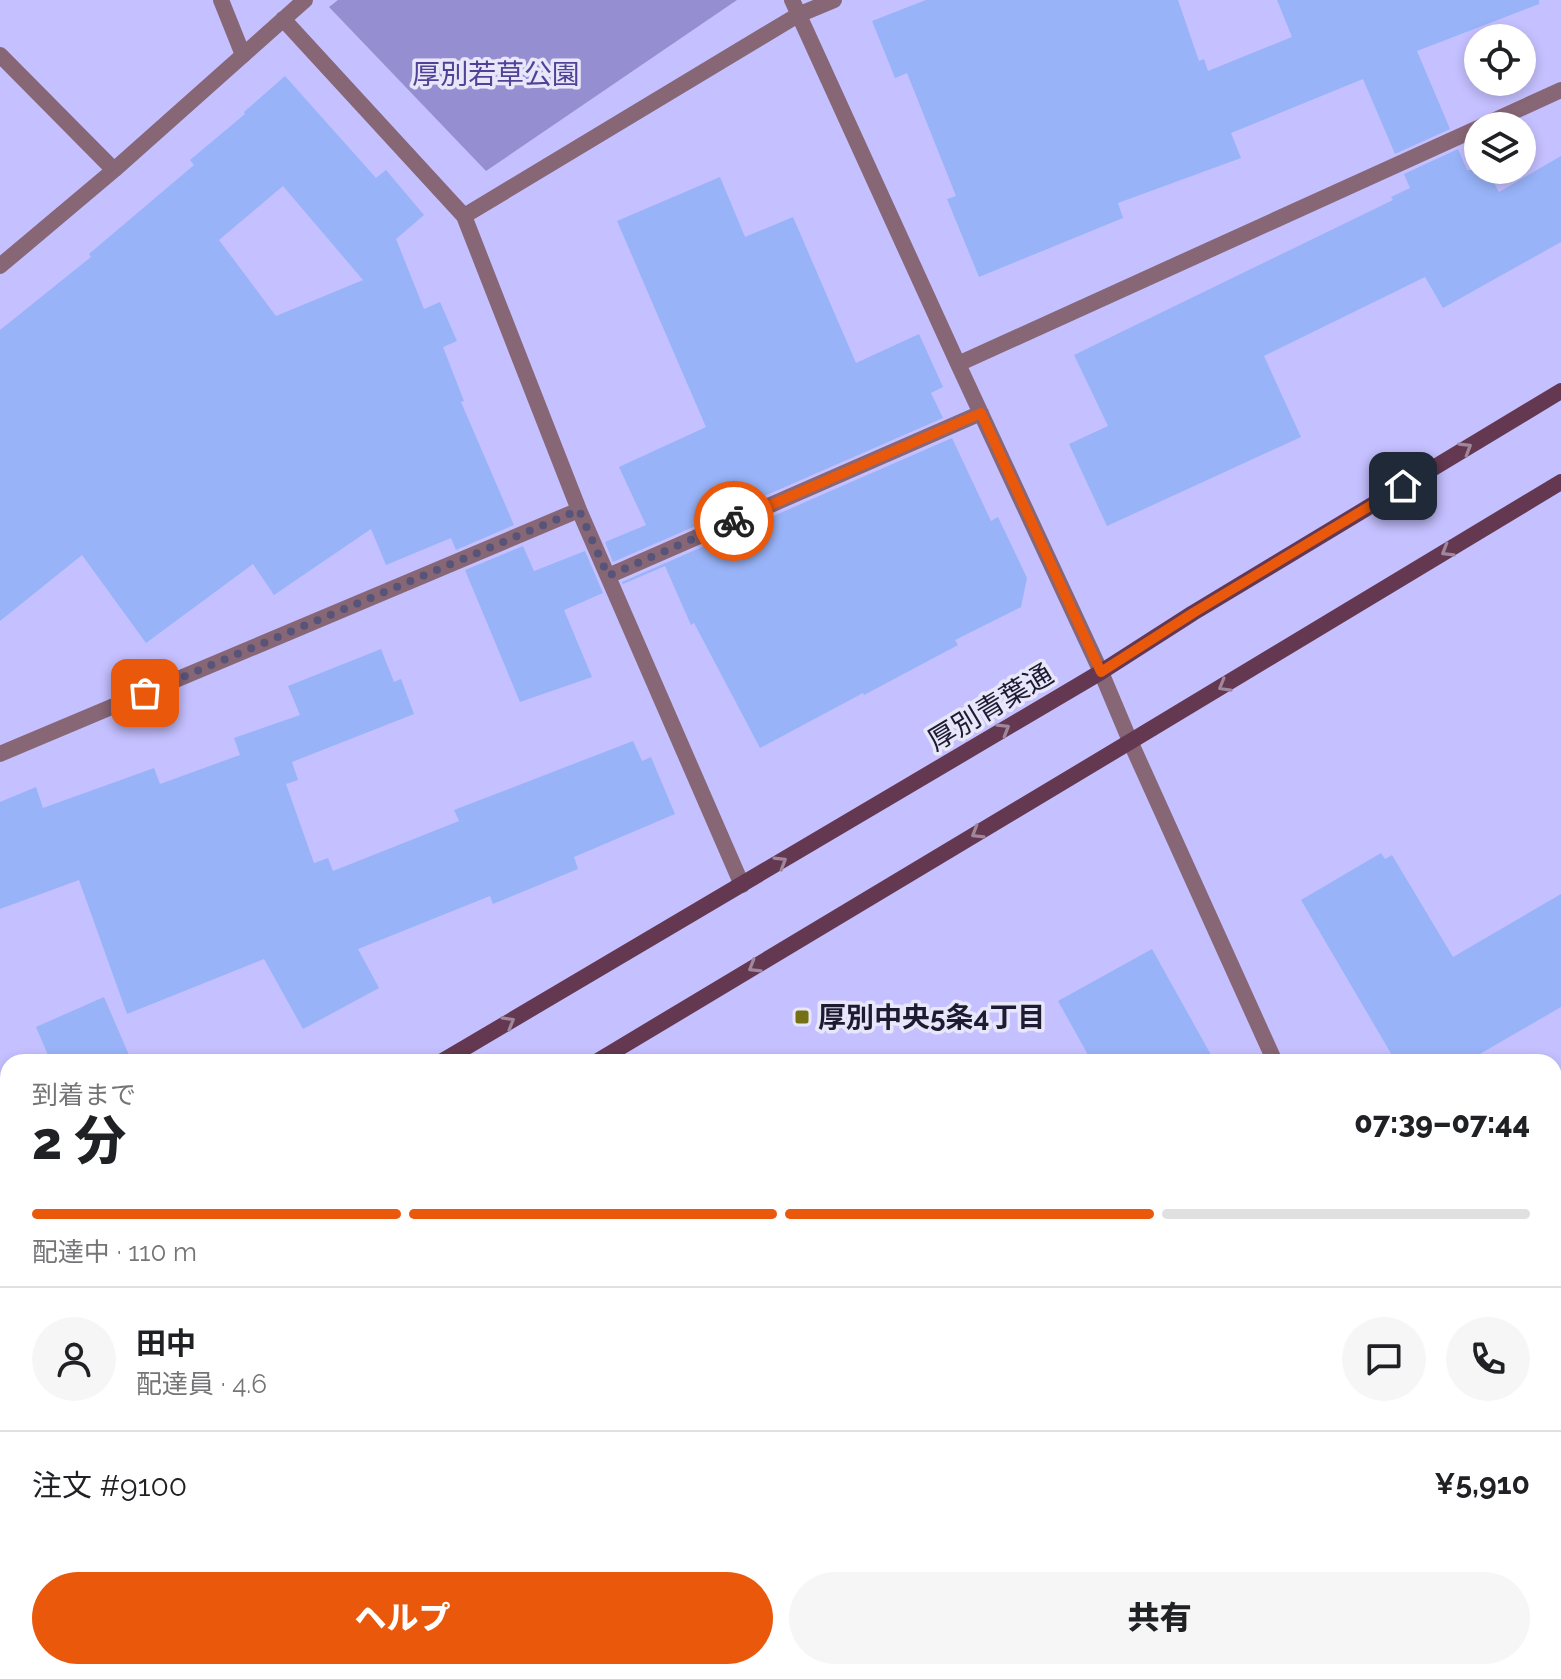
<!DOCTYPE html>
<html lang="ja">
<head>
<meta charset="utf-8">
<style>
	:root { --surface:#fff; --page:#f6f6f6; --text:#202124; --muted:#757577; --line:#e0e0e0; --accent:#ea580c }
	body { margin:0; font-family:Raleway,"Noto Sans JP",sans-serif; background:var(--page); color:var(--text); height:100vh; display:flex; flex-direction:column; font-size:30px; white-space:nowrap }
	* { box-sizing:border-box; margin:0 }
	p { font-size:26px; color:var(--muted) }
	.icon { flex:none; width:44px; height:44px; fill:none; stroke:currentColor; stroke-width:2; stroke-linecap:round; stroke-linejoin:round }
	.map { position:relative; flex:1; overflow:hidden }
	.sheet { position:absolute; left:0px; top:1054px; width:1562px; height:626px; display:flex; flex-direction:column; background:var(--surface); border-radius:24px 24px 0 0; box-shadow:0 4px 12px #0003 }
	.sheet>* { flex:none }
	.fabs { position:absolute; left:1464px; top:24px; display:grid; gap:16px }
	.fabs a { display:grid; place-items:center; width:72px; height:72px; border-radius:50%; background:var(--surface); box-shadow:0 4px 12px #0003; font-size:40px }
	.pin { position:absolute; display:grid; place-items:center; width:68px; height:68px; color:#fff; margin:-34px; border-radius:16px; box-shadow:0 4px 12px #0006 }
	.courier { position:absolute; display:grid; place-items:center; width:80px; height:80px; margin:-40px; border:6px solid #ea580c; border-radius:50%; background:#fff; color:#222; box-shadow:0 2px 10px #0007 }
	.overview em { font-style:normal; font-weight:800 }
	.overview div { display:flex; flex-direction:column-reverse }
	.overview { display:flex; align-items:center; justify-content:space-between; height:136px; padding:0 32px }
	h1 { font-size:52px; font-weight:800; line-height:60px }
	.bar { display:grid; grid-template-columns:repeat(4,1fr); gap:12px 8px; align-content:center; height:96px; padding:0 32px }
	.bar i { height:10px; border-radius:6px; background:var(--line) }
	.bar .active { background:var(--accent) }
	.bar p { grid-column:span 4 }
	.line { display:flex; align-items:center; gap:20px; padding:0 32px; border-top:2px solid var(--line) }
	.line div { flex:1 }
	.round { display:grid; place-items:center; flex:none; width:84px; height:84px; border-radius:42px; background:var(--page) }
	.primary-button { display:flex; gap:16px; margin-top:auto; padding:16px 32px }
	.primary-button a { flex:1; height:92px; border-radius:48px; background:var(--accent); color:#fff; font-size:32px; font-weight:800; line-height:92px; text-align:center }
	.primary-button a+a { background:var(--page); color:var(--text) }
	.map>svg:first-child { display:block }
</style>
</head>
<body>
<div class="map">
<svg width="1561" height="1679" viewBox="0 0 1561 1679">
	<rect width="100%" height="100%" fill="#c5c0ff"/>
	<path fill="#958fd1" d="M338,0h399l-251,171 -157,-164z"/>
	<path fill="#98b3f8" fill-rule="evenodd" d="M926,0h252l21,61 5,-2 4,12 84,-34 -15,-37h262v4l-122,47 33,78 -55,25 -32,-75 -132,54 10,25 -123,45 5,15 -144,59 -32,-78 9,-3 -49,-123 -12,5 -23,-57z
		M285,76l91,102 10,-8 38,45 -28,24 28,70 16,-7 17,39 -14,6 21,54 -3,1 53,123 -58,25 -5,-12 -65,27 -15,-36 -97,66 -21,-31 -107,79 -64,-88 -82,66v-291l91,-73 -2,-3 105,-89 -4,-5 55,-46 -1,-2zM283,186l80,94 -87,36 -57,-76z
		M1458,149l9,21h20l12,22 62,-36v86l-118,66 -18,-31 -161,79 37,81 -194,89 -38,-82 39,-18 -34,-71 319,-155 -2,-3 19,-9 -6,-14z
		M720,177l25,60 48,-20 63,146 63,-29 24,53 -12,6 12,25 -330,144 -8,-20 41,-17 -27,-58 87,-40 -89,-206z
		M952,438l39,83 7,-4 29,61 -6,29 -66,33 3,5 -94,50 -1,-2 -103,55 -66,-125 -3,2 -26,-59 -42,18 -1,-2z
		M523,546l11,25 51,-20 18,42 -39,17 28,67 -72,25 -55,-132z
		M381,649l13,33 7,-3 13,35 -122,48 6,18 -12,4 28,79 14,-5 5,13 126,-50 -5,-11 179,-69 9,20 9,-4 24,57 -101,43 4,12 -85,35 -3,-8 -132,53 21,39 -76,41 -39,-70 -137,55 -48,-134 -79,29v-107l36,-15 7,21 111,-40 6,16 80,-29 -6,-17 66,-23 -12,-29z
		M1381,853l4,6 7,-4 61,102 108,-63v113l-95,55h-70l-95,-162z
		M1152,949l63,113h-123l-34,-61z
		M104,997l28,65h-81l-15,-35z"/>
	<g fill="none" stroke-linecap="round" stroke-linejoin="round">
		<path stroke="#876676" stroke-width="16" d="M221,0l22,55"/>
		<path stroke="#876676" stroke-width="16" d="M792,0l166,364 143,308 29,69 145,321
			M283,19l181,197 115,294 163,375
			M0,55l114,115
			M1482,126l79,-36
			M464,216l334,-201 36,-15
			M0,266l114,-96 191,-170
			M958,364l520,-236
			M608,576l373,-163
			M0,754l579,-244
			M1554,1105l7,-4
			M0,1531l8,8
			M131,1672l7,7
			M662,1672l7,7
			M1550,1672l3,7
			M568,1679l12,-7
			M1376,1679l7,-7"/>
		<path stroke="#643850" stroke-width="16" d="M441,1062l660,-390 92,-59 368,-222
			M596,1062c322,-194 644,-385 965,-580
			M0,1322l8,-5
			M0,1419l8,-3"/>
	</g>
	<defs><path id="oneway-chevron" d="M-2-3.5L2.5 0L-2 3.5" fill="none" stroke-width="1.6" stroke-linecap="round" stroke-linejoin="round" transform="scale(2)"/></defs>
	<g stroke="#9f879c">
		<use href="#oneway-chevron" transform="translate(1466 448) rotate(-31)"/>
		<use href="#oneway-chevron" transform="translate(1447 551) rotate(149)"/>
		<use href="#oneway-chevron" transform="translate(1224 686) rotate(150)"/>
		<use href="#oneway-chevron" transform="translate(1004 729) rotate(-31)"/>
		<use href="#oneway-chevron" transform="translate(977 833) rotate(149)"/>
		<use href="#oneway-chevron" transform="translate(781 862) rotate(-31)"/>
		<use href="#oneway-chevron" transform="translate(754 967) rotate(149)"/>
		<use href="#oneway-chevron" transform="translate(509 1022) rotate(-30)"/>
	</g>
	<g fill="none" stroke-linecap="round" stroke-linejoin="round">
		<path stroke="#585479" stroke-width="8" stroke-dasharray="0 14.4" d="M145,693l434,-183 29,66 126,-55"/>
		<path stroke="#ea580c" stroke-width="10" d="M734,521l247,-108 120,259 92,-59 210,-127"/>
	</g>
	<rect fill="#747114" stroke="#e8e7fa" stroke-width="3" x="794" y="1009" width="16" height="16" rx="4"/>
	<g text-anchor="middle" stroke-width="7" stroke-linejoin="round" paint-order="stroke">
		<g font-size="28" fill="#514297" stroke="#e8e7fa">
			<text x="496" y="84">厚別若草公園</text>
		</g>
		<g font-size="28" fill="#1d1a31" stroke="#e8e7fa">
			<text transform="translate(990 707) rotate(-31)" y="10">厚別青葉通</text>
		</g>
		<g font-size="28" font-weight="bold" fill="#1d1a31" stroke="#e8e7fa" text-anchor="start">
			<text x="818" y="1027">厚別中央5条4丁目</text>
		</g>
	</g>
</svg>
<div class="fabs">
<a><svg class="icon" aria-label="locate" viewBox="0 0 24 24"><circle cx="12" cy="12" r="6"/><path d="M12 2v4M12 18v4M2 12h4M18 12h4"/></svg></a>
<a><svg class="icon" aria-label="layers" viewBox="0 0 24 24"><path d="M12 4l9 5-9 5-9-5zM3 14l9 5 9-5"/></svg></a>
</div>
<div class="pin" style="left:145px;top:693px;background:#ea580c"><svg class="icon" aria-label="bag" viewBox="0 0 24 24"><path d="M5 8h14l-1 12H6zM9 8a3 3 0 0 1 6 0"/></svg></div>
<div class="pin" style="left:1403px;top:486px;background:#1f2937"><svg class="icon" aria-label="home" viewBox="0 0 24 24"><path d="M3 11l9-7 9 7M6 9v11h12V9"/></svg></div>
<div class="courier" style="left:734px;top:521px"><svg class="icon" aria-label="bike" viewBox="0 0 24 24"><circle cx="6" cy="16" r="4"/><circle cx="18" cy="16" r="4"/><path d="M6 16l4-8h5l3 8M10 8l3 8H6M13 5h3"/></svg></div>
<section class="sheet">
<div class="overview"><div><h1>2 分</h1><p>到着まで</p></div><em>07:39–07:44</em></div>
<div class="bar"><i class="active"></i><i class="active"></i><i class="active"></i><i></i><p>配達中 · 110 m</p></div>
<div class="line" style="height:144px"><a class="round"><svg class="icon" aria-label="person" viewBox="0 0 24 24"><circle cx="12" cy="8" r="4"/><path d="M4 21q1-7 8-7t8 7"/></svg></a><div><b>田中</b><p>配達員 · 4.6</p></div><a class="round"><svg class="icon" aria-label="chat" viewBox="0 0 24 24"><path d="M4 5h16v11H9l-5 4z"/></svg></a><a class="round"><svg class="icon" aria-label="phone" viewBox="0 0 24 24"><path d="M5 4h4l2 5-3 2q2 4 5 5l2-3 5 2v4C11 20 4 13 5 4z"/></svg></a></div>
<div class="line" style="height:104px"><div>注文 #9100</div><b>¥5,910</b></div>
<div class="primary-button"><a>ヘルプ</a><a>共有</a></div>
</section>
</div>
</body>
</html>
